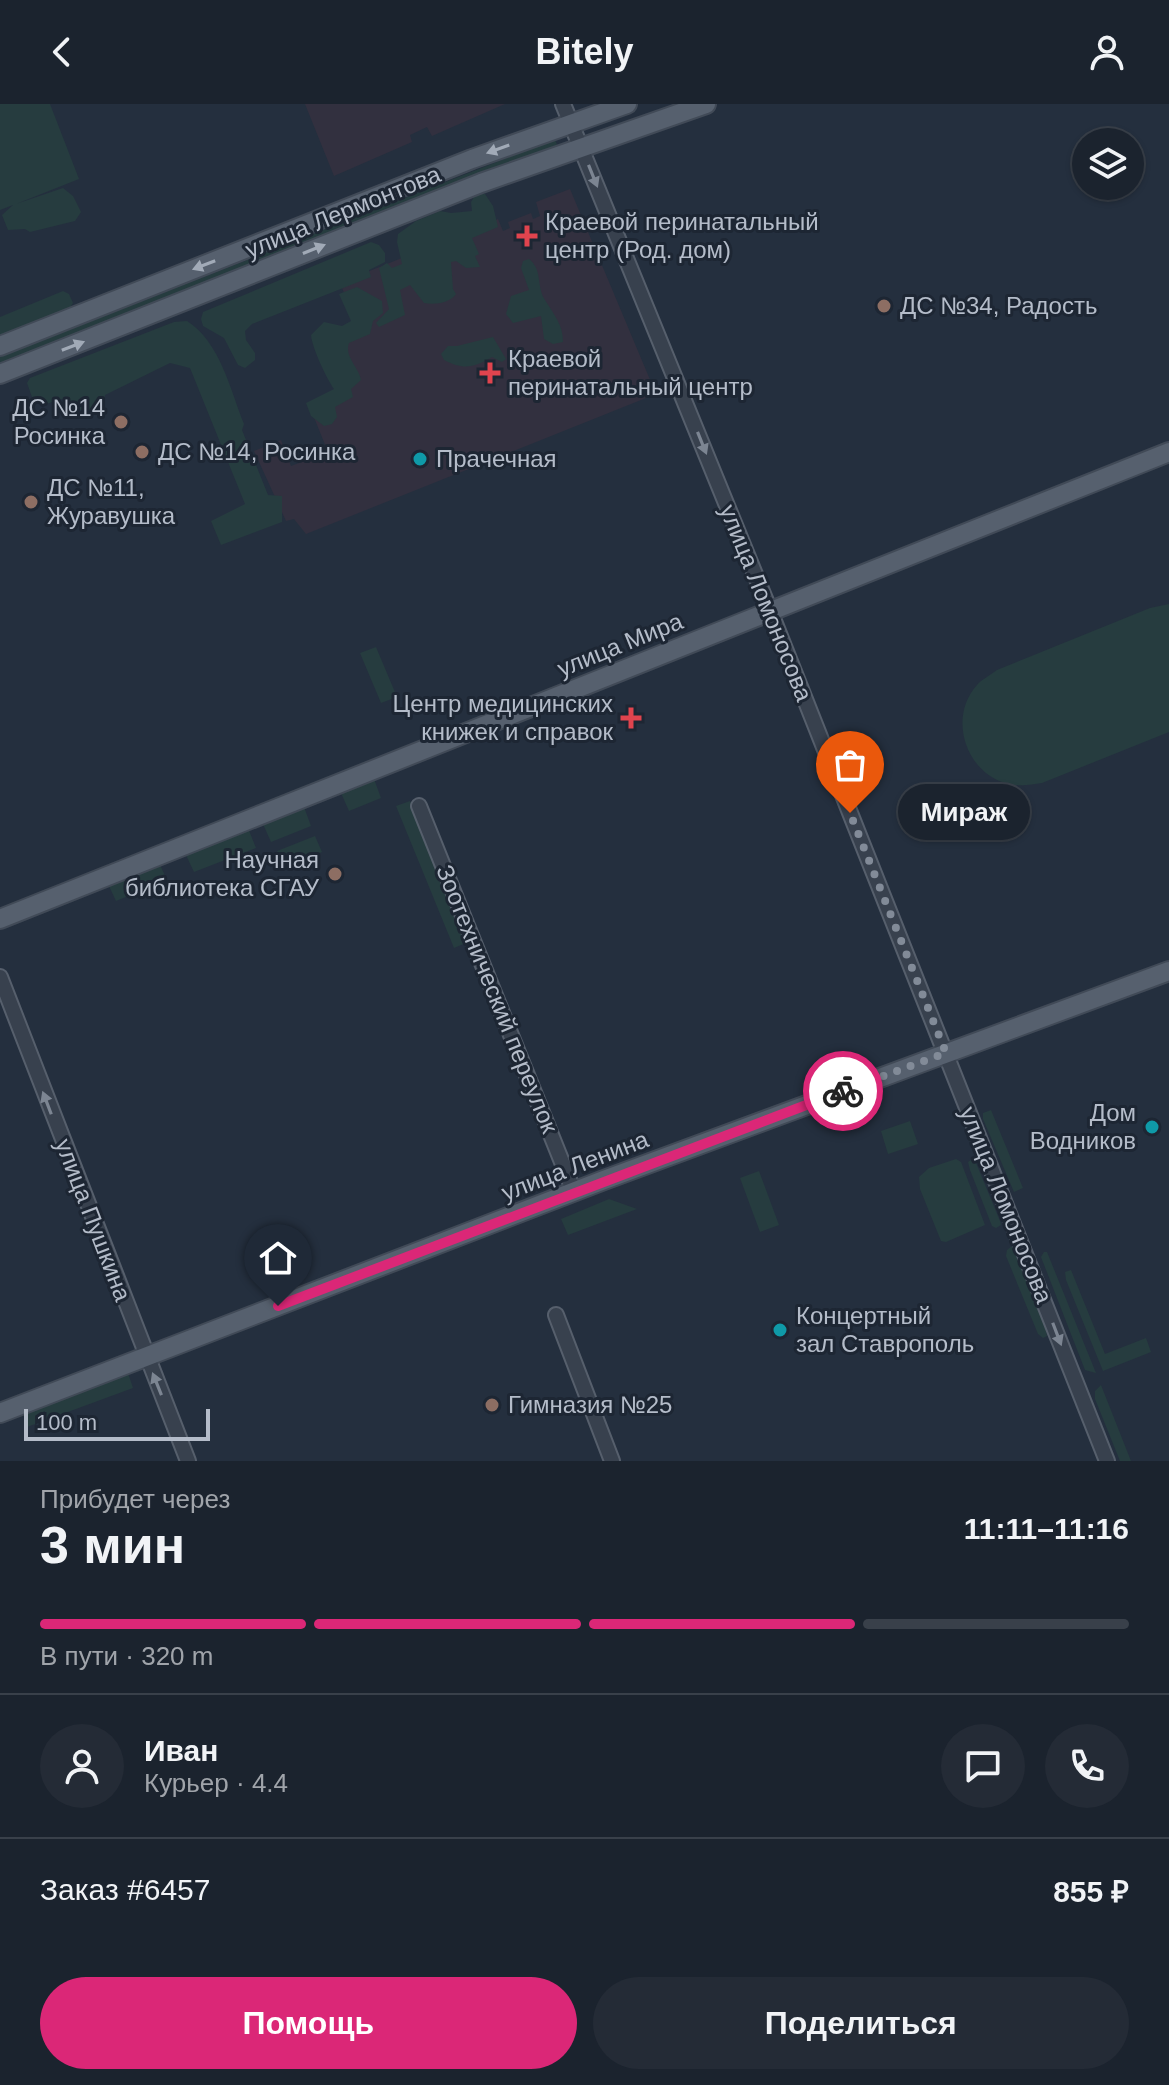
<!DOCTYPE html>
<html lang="ru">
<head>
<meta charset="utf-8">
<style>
	:root { --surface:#1b232e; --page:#242b36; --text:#f1f3f6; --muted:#a0a4aa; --line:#39404a; --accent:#db2777 }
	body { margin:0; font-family:Arial,sans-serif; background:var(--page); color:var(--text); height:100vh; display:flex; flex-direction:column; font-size:30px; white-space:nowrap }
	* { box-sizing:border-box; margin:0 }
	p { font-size:26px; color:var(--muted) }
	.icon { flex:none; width:44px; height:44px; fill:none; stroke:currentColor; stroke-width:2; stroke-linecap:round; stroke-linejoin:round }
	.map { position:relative; height:1357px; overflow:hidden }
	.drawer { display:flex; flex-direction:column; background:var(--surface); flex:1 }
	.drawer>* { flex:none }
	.fabs { position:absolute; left:1072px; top:24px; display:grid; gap:16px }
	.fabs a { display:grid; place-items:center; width:72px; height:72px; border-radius:50%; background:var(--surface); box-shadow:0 2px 6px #0004,0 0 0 2px var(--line); font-size:40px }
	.scale { position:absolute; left:24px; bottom:20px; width:186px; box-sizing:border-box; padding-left:8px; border:4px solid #b4bcc9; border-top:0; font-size:22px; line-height:28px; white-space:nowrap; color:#b4bcc9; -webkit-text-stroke:6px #1d2633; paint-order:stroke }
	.pin { position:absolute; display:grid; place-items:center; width:68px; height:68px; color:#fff; margin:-82px -34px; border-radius:50% 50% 50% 0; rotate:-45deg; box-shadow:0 0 8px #0007 }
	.pin .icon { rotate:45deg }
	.courier { position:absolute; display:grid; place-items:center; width:80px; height:80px; margin:-40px; border:6px solid #db2777; border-radius:50%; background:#fff; color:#222; box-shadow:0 2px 10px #0007 }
	.bubble { position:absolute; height:56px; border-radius:28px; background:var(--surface); box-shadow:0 2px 6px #0004,0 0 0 2px var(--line); font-size:26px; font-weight:700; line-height:56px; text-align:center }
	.head em { font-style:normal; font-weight:700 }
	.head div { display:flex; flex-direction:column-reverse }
	.head { display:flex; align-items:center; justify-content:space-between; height:136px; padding:0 40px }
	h1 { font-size:52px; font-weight:700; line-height:60px }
	.bar { display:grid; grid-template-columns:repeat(4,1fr); gap:12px 8px; align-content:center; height:96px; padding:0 40px }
	.bar i { height:10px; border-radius:6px; background:var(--line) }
	.bar .on { background:var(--accent) }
	.bar p { grid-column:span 4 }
	.line { display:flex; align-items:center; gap:20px; padding:0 40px; border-top:2px solid var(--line) }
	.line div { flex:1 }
	.round { display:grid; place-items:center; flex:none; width:84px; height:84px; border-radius:42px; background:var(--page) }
	.action { display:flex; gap:16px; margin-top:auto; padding:16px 40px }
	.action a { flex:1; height:92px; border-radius:48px; background:var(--accent); color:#fff; font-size:32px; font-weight:700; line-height:92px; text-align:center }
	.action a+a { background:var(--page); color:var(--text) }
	header { display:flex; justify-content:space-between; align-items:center; height:104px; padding:0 40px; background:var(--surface); font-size:36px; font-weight:700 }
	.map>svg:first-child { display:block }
</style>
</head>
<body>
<header><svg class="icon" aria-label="back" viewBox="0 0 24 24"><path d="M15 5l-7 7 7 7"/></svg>Bitely<svg class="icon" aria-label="person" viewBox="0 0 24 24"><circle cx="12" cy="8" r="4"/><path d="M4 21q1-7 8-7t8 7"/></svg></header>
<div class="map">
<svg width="1169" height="1357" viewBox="0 0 1169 1357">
	<rect width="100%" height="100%" fill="#242f3e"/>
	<path fill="#32303f" d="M305,0h200l-73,32 -5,-9 -17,8 2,7 -78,34z
		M570,85l86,205 -350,140 -12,-15 -8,2 -32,-70 27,-11 10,26 37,-14 -19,-47 28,-13 -9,-45 31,-18 -19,-46 158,-64 5,12 7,-3 -2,-6 23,-9 2,6 7,-3 -4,-14z"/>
	<path fill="#263c3f" d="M0,0h50l29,75 -63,25 47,-16 10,8 8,16 -6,9 -45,11 -5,-3 -17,1 -6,-15 11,-10 -13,5z
		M555,35l2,6 -557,218v-6z
		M476,90h9l8,12 5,21 -26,11 7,16 -4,2 5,11 -14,1 -10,-7 -5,1 2,27 3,5c-6,9 -21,11 -32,9l-14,-18 -10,5 5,25 -26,12 -3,-4 13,-14 -10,-41 8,-5 5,5 10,-4 -5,-22 1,-8 18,-13 24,-10 11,2 21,-2 -1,-9z
		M371,138l8,3 6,8v9l-16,8 2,7 -119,47 -7,7 1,9 9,13v7l-10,8 -7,-3 -14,-27 -21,-12 -2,-7 2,-7z
		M529,155c14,11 7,27 16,41 9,15 18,24 18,42l-10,2 -9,-5 -3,-23 -28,7 -7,-9 5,-18 18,-6 -8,-22 2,-7z
		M357,183l25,14 1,12 -10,8 -3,13 -21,9c-5,14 10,24 12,37l-10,9 2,8 -18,10 2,10 -5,7 -8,2 -13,-10 -5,-13 28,-14c-7,-10 -22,-41 -23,-54l13,-13 18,4 9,-5 -12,-27z
		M63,187l6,3 4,9 -4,6 -69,28v-20z
		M187,217c33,21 43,68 57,103l-2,6 26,65 14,1v26l-61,23 -10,-24 34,-17 -55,-136 -20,-5 -65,32 -1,15 -14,5 -28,-16 -16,5 -14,-7 -5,-14 3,-5 144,-56z
		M493,233l13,22 -4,3 -10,-5c-18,11 -29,13 -48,3l-3,-6 7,-8h9z
		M1169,500v128l-127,51c-12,2 -24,4 -37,0 -40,-12 -57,-66 -28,-98 5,-6 14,-10 20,-15l153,-62z
		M376,543l21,50 -16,6 -21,-50z
		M374,675l7,19 -32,13 -8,-18z
		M410,697l56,142 -12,5 -58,-142z
		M304,703l7,19 -40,16 -8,-18z
		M248,724l8,20 -62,24 -9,-19z
		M315,732l7,16 -38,16 -7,-17z
		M160,761l7,15 -51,21 -7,-15z
		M991,1006l32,78 -9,4 -31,-73v-6z
		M910,1017l8,23 -30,10 -7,-23z
		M974,1054l26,63 1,4 -5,3 -4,-2 -22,-56 -2,-8z
		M956,1055l5,3 24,63 -39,17 -5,-1 -21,-52 -1,-12 10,-9z
		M759,1067l20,54 -19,7 -20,-54z
		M609,1095l28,10 -69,26 -7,-16z
		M1012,1142l4,2 27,66 4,22 -4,2 -5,-4 -32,-78 1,-6z
		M1044,1148h3l49,121 -11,-3 -44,-113z
		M1071,1166l34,84 41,-16 5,14 -48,19 -37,-91 -1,-8z
		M128,1269l5,15 -106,39 -4,-13z
		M1101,1281l30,76h-11l-25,-62v-8z"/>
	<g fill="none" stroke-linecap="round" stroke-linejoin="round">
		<defs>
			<path id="minor" d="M563,0l207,507 337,850
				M419,702l155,386
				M0,873l188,484
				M556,1211l56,146"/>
			<path id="major" d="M0,242l472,-187 155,-55
				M0,270l481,-191 225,-79
				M0,815l1169,-467
				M0,1309l604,-233 565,-209"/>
		</defs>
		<use href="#minor" stroke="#565f6c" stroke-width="18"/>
		<use href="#major" stroke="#414a57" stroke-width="22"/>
		<use href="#minor" stroke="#38414e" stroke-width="14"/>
		<use href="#major" stroke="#56606e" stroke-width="18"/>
	</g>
	<defs><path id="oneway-solid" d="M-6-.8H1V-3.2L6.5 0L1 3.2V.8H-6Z" transform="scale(2)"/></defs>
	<g fill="#a1aab7">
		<use href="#oneway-solid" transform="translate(498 45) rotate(160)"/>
		<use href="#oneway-solid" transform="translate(314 145) rotate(-22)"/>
		<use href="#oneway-solid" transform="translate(204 161) rotate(159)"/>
		<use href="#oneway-solid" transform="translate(73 242) rotate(-21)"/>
	</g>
	<g fill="#7c8592">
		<use href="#oneway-solid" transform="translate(593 72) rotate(68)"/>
		<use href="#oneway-solid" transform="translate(702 339) rotate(68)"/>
		<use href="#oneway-solid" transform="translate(47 999) rotate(-111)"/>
		<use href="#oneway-solid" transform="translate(1057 1230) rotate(69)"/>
		<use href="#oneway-solid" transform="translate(157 1280) rotate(-112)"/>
	</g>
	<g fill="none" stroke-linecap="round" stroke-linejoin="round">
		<path stroke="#828b98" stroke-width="8" stroke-dasharray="0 14.4" d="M843,987l103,-38 -96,-240"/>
		<path stroke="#db2777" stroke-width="10" d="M278,1202l565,-215"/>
	</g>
	<g fill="#e0444e" stroke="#1d2633" stroke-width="3">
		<path d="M523 120h8v8h8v8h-8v8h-8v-8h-8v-8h8z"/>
		<path d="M486 257h8v8h8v8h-8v8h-8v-8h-8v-8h8z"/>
		<path d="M627 602h8v8h8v8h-8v8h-8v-8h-8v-8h8z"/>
	</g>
	<g fill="#8d6e63" stroke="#1d2633" stroke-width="3">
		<circle cx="884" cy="202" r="8"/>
		<circle cx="121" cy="318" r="8"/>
		<circle cx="142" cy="348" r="8"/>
		<circle cx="31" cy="398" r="8"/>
		<circle cx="335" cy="770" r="8"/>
		<circle cx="492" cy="1301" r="8"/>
	</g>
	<g fill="#0f9aa8" stroke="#1d2633" stroke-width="3">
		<circle cx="420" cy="355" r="8"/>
		<circle cx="1152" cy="1023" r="8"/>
		<circle cx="780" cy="1226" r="8"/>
	</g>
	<g text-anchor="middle" stroke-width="6" stroke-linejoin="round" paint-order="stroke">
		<g font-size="24" fill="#b4bcc9" stroke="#1d2633">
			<text transform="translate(343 108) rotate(-22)" y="8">улица Лермонтова</text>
			<text transform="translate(766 499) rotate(68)" y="8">улица Ломоносова</text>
			<text transform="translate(620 541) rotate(-22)" y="8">улица Мира</text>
			<text transform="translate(497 895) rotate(68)" y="8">Зоотехнический переулок</text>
			<text transform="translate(575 1062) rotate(-21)" y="8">улица Ленина</text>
			<text transform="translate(1006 1101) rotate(68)" y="8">улица Ломоносова</text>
			<text transform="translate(93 1116) rotate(69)" y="8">улица Пушкина</text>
		</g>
		<g font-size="24" fill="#b4bcc9" stroke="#1d2633" text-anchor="start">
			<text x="545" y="126">Краевой перинатальный<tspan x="545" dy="28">центр (Род. дом)</tspan></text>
			<text x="900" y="210">ДС №34, Радость</text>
			<text x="508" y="263">Краевой<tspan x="508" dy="28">перинатальный центр</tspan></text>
			<text x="105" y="312" text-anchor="end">ДС №14<tspan x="105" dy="28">Росинка</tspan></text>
			<text x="158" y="356">ДС №14, Росинка</text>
			<text x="436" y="363">Прачечная</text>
			<text x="47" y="392">ДС №11,<tspan x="47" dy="28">Журавушка</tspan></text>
			<text x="613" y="608" text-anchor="end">Центр медицинских<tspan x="613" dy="28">книжек и справок</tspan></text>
			<text x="319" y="764" text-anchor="end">Научная<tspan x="319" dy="28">библиотека СГАУ</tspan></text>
			<text x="1136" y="1017" text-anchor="end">Дом<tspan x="1136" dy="28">Водников</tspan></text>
			<text x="796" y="1220">Концертный<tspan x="796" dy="28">зал Ставрополь</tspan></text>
			<text x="508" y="1309">Гимназия №25</text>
		</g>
	</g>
</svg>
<div class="fabs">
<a><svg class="icon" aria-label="layers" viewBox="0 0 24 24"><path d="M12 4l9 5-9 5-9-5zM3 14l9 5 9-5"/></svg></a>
</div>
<div class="scale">100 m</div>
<div class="pin" style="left:850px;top:709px;background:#ea580c"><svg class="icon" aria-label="bag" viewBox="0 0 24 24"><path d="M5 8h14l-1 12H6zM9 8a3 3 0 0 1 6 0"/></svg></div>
<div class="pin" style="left:278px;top:1202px;background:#1f2937"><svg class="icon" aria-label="home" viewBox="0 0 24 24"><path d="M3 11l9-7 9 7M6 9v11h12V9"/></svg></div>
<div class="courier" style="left:843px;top:987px"><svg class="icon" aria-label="bike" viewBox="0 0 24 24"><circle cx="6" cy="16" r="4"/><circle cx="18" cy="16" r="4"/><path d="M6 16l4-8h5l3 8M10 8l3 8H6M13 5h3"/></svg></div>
<div class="bubble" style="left:898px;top:680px;width:132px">Мираж</div>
</div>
<section class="drawer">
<div class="head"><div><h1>3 мин</h1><p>Прибудет через</p></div><em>11:11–11:16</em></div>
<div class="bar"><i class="on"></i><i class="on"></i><i class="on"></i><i></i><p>В пути · 320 m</p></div>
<div class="line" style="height:144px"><a class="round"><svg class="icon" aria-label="person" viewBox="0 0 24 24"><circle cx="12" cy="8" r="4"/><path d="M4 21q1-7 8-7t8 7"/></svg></a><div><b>Иван</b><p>Курьер · 4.4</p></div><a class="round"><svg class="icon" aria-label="chat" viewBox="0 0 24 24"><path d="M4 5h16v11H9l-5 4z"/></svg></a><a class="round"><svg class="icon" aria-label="phone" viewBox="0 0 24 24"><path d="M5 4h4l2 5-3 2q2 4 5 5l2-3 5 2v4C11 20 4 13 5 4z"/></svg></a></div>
<div class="line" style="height:104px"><div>Заказ #6457</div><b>855 ₽</b></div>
<div class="action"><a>Помощь</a><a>Поделиться</a></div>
</section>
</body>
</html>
